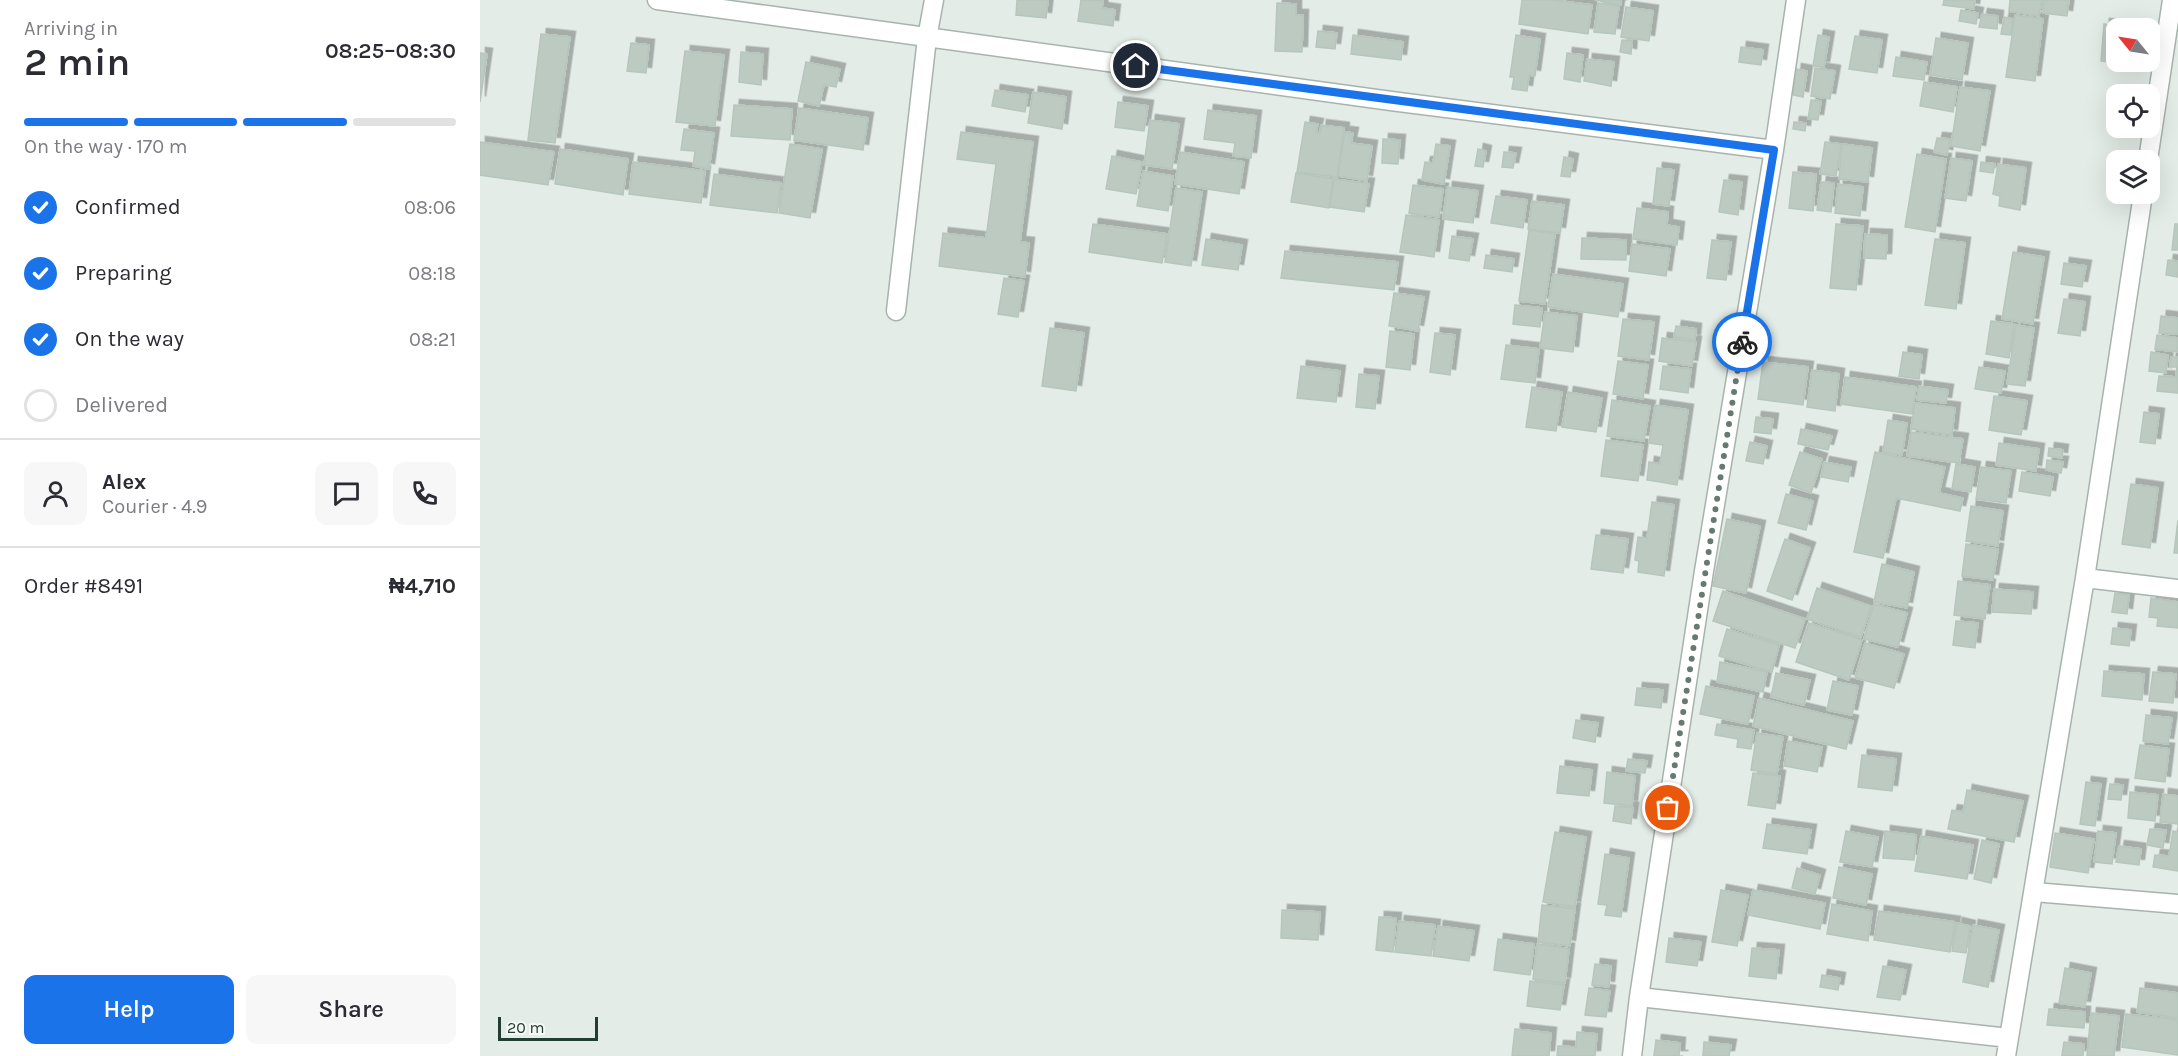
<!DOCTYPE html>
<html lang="en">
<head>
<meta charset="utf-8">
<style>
	:root { --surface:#fff; --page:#f7f7f7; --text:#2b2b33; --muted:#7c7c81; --line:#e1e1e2; --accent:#1a73e8 }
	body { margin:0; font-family:Karla,sans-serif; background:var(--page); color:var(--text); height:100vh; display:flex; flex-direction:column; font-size:22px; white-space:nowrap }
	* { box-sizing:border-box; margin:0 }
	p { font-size:20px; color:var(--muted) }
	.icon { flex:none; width:33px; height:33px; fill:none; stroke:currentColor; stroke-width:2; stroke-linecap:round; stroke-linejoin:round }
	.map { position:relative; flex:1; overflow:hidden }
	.panel { display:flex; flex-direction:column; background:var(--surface); width:480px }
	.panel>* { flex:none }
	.needle { width:39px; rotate:300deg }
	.controls { position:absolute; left:1626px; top:18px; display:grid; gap:12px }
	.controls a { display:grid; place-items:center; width:54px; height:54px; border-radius:12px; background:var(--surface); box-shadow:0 6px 24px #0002; font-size:30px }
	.scale { position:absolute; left:18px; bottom:15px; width:100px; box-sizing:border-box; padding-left:6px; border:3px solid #243d32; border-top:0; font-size:16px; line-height:21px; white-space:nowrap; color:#243d32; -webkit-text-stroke:4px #f4f9f6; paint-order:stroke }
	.pin { position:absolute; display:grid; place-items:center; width:51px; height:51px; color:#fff; margin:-26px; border:3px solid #fff; border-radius:50%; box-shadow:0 2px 6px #0007 }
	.courier { position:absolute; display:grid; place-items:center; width:60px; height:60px; margin:-30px; border:4px solid #1a73e8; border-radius:50%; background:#fff; color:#222; box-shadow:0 2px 8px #0007 }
	.overview em { font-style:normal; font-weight:600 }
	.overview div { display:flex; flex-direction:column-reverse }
	.overview { display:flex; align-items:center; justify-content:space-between; height:102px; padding:0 24px }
	h1 { font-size:39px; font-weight:600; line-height:45px }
	.bar { display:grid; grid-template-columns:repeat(4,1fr); gap:9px 6px; align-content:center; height:72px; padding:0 24px }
	.bar i { height:8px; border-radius:4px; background:var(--line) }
	.bar .active { background:var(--accent) }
	.bar p { grid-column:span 4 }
	.line { display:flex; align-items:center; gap:15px; padding:0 24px; border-top:2px solid var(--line) }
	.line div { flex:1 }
	.round { display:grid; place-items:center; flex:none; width:63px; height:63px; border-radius:12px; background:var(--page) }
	ol { padding:0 24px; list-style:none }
	li { display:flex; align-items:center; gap:18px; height:66px }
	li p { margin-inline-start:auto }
	li .icon { padding:6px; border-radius:50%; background:var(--accent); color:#fff; stroke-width:4 }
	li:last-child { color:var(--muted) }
	li i { width:33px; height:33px; border:3px solid var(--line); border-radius:50% }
	.cta { display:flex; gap:12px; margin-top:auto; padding:12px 24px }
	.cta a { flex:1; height:69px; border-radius:12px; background:var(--accent); color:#fff; font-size:24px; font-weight:600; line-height:69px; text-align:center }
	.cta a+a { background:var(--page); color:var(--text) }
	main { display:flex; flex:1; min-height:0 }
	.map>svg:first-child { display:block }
</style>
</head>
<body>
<main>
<section class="panel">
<div class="overview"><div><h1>2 min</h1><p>Arriving in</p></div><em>08:25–08:30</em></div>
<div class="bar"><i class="active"></i><i class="active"></i><i class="active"></i><i></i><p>On the way · 170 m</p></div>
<ol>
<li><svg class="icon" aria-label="check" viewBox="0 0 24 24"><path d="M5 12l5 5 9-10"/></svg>Confirmed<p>08:06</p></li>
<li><svg class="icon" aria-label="check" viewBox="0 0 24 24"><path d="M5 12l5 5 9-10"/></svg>Preparing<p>08:18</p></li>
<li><svg class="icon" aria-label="check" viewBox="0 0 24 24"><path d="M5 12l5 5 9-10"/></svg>On the way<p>08:21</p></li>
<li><i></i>Delivered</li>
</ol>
<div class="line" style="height:108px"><a class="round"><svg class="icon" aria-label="person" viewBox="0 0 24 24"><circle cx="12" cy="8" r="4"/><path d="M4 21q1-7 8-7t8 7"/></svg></a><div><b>Alex</b><p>Courier · 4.9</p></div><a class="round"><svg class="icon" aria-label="chat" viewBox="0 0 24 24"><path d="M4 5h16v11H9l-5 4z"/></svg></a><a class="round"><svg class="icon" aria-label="phone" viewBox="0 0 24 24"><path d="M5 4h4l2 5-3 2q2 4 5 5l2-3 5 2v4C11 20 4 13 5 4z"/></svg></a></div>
<div class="line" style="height:78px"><div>Order #8491</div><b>₦4,710</b></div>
<div class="cta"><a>Help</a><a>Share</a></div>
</section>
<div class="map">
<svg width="1698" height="1056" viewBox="0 0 1698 1056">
	<defs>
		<filter id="shadow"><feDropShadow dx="5.5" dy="-5.5" stdDeviation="0" flood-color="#0004"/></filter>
	</defs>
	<rect width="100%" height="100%" fill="#e3ece7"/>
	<path fill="#bccac2" stroke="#b6c6bd" stroke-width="1.5" filter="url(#shadow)" d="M537,0h31l-2,18 -30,-3z
		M601,0l22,1 -1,7 13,2 -2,16 -35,-5z
		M1042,0h31l39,5 -4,29 -69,-10z
		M1115,0h26v5z
		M1464,0h31l-1,9 -31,-4z
		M1530,0h32l-3,16 -30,-5z
		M1564,0h25l-2,16 -24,-3z
		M797,3l19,1v11h7l-1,37 -27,-1z
		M1118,3l21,3 -4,28 -21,-2z
		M1146,7l27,4 -4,30 -28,-4z
		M1481,10l17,3 -2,11 -17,-3z
		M1502,14l16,2 -1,13 -18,-2z
		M1535,15l28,4 -8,62 -29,-4z
		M1524,17l9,2 -2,16 -10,-1z
		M1624,24l19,2v2h-7v34h4v1l-19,-2z
		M838,31l19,2 -2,16 -19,-2z
		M61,34l29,3 -15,106 -27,-3z
		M873,35l50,7 -2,18 -50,-6z
		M1036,35l24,4 -5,37 -6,-1 -2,16 -15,-2 2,-12h-4z
		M1338,35l11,2 -5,30 -11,-1z
		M1375,36l27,4 -5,33 -28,-4z
		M1456,38l32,5 -6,37 -32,-5z
		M1142,40l10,1 -1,13 -11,-2z
		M151,43l18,2 -3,28 -19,-2z
		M1261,47l22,3 -2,15 -22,-3z
		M205,51l39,4 -9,71 -39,-4z
		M261,52l22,2 -2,31 -22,-3z
		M0,53l7,1 -7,48z
		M1087,53l16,2 -3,27 -16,-3z
		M1416,57l31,5 -3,18 -31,-4z
		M1107,59l27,3 -3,24 -27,-5z
		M326,62l34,7 -4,18 -12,-2 -5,21 -21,-5z
		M1335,68l20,3 -5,28 -19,-3z
		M1316,69l11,2 -4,26 -10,-2z
		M1444,82l33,5 -4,25 -33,-6z
		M1480,87l30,4 -10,60 -29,-5z
		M515,90l33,5 -3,17 -33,-6z
		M553,92l33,5 -4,32 -34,-6z
		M1331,100l10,1 -3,19 -10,-1z
		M638,102l30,4 -4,25 -29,-4z
		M254,105l58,4 -2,31 -59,-4z
		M319,108l69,10 -5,32 -69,-10z
		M728,110l48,6 -5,42 -18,-2 2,-13 -31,-4z
		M670,120l29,4 -7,45 -28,-4z
		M825,122l13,2 -2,8 4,1 1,-8 23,3 -7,49 -40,-5z
		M1314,122l12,1 -1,8 -12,-2z
		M204,129l30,4 -5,36 -16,-3 2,-15 -14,-1z
		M481,132l72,10 -13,100 9,1 -4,34 -86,-11 4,-33 43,5 10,-74 -39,-5z
		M865,132l8,1 -2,10 21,3 -5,35 -29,-5z
		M1457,138l13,1 -3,16 -13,-3z
		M903,139l17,1 -2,24 -16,-1z
		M0,142l74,10 -6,33 -68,-10z
		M1345,142l16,2 -5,32 -16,-2z
		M310,144l32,5 -12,69 -31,-5z
		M956,144l14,2 -6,38 -22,-4 3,-18 8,1z
		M1362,144l30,4 -4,34 -29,-3z
		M80,149l68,10 -5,36 -68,-11z
		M998,149l8,2 -3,16 -8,-1z
		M700,152l64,10 -5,32 -64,-10z
		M1024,152l12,1 -3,15 -11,-1z
		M1437,154l29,5 -11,73 -30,-5z
		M632,156l30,6 -6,32 -30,-5z
		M1084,157l9,2 -3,18 -9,-1z
		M1471,158l21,3 -6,40 -21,-3z
		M153,162l72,9 -4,32 -72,-9z
		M1501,162l14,2 -2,9 -13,-2z
		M1518,164l28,4 -6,42 -21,-4 1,-10 -7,-2z
		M1177,168l17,2 -5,36 -16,-2z
		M663,171l30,5 -5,35 -31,-5z
		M1313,172l23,2 -3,37 -24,-3z
		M816,173l37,6 -4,29 -38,-6z
		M234,174l67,9 -4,30 -67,-8z
		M854,179l35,5 -5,28 -34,-5z
		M1244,180l18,2 -4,33 -19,-3z
		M1341,182l13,1 -3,29 -14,-2z
		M1358,184l25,3 -3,29 -25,-3z
		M933,185l30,4 -4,28 -30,-4z
		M967,187l31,4 -5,32 -30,-4z
		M696,188l26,4 -11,74 -26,-4z
		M1016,196l31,4 -4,28 -32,-5z
		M1052,201l32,4 -4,28 -32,-4z
		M1157,208l31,4 -1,13 12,2 -2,18 -44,-6z
		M926,215l33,5 -5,37 -34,-5z
		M613,224l74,10 -5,29 -73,-11z
		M1356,224l27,2 -7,64 -26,-2z
		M1695,224h3v26h-6z
		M1049,230l26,4 -10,70 -26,-3z
		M1385,234l22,1 -1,24 -22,-1z
		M972,236l21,3 -4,22 -20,-3z
		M1102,238l44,2v20l-45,-1z
		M726,239l36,6 -4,25 -36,-5z
		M1455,239l30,4 -9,66 -31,-4z
		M1232,240l19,2 -5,38 -19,-2z
		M1152,244l38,5 -4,27 -37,-5z
		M805,251l113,11 -4,28 -113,-12z
		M1533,252l31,5 -11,67 -31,-5z
		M1006,255l28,4 -2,13 -28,-4z
		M1688,260l10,1v16l-12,-2z
		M1584,263l22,3 -4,21 -21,-3z
		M1073,274l70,10 -5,33 -70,-10z
		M524,278l20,3 -6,36 -20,-3z
		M914,293l30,4 -6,34 -29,-5z
		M1584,299l21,3 -5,34 -22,-3z
		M1035,305l27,3 -2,19 -27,-3z
		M1065,312l32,4 -4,36 -33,-4z
		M1681,316l17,2v16l-19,-1z
		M1143,319l31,3 -5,38 -31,-4z
		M1511,321l23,3 -5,34 -23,-4z
		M1536,325l18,3 -9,58 -18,-2z
		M1196,326l20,3 -1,11 -21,-3z
		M570,328l34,5 -8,58 -34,-5z
		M910,331l24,3 -4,36 -24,-3z
		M955,333l20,2 -5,40 -20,-3z
		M1677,335l21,3 -1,14 -22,-3z
		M1182,338l34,4 -4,24 -33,-5z
		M1026,345l33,4 -4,34 -34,-4z
		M1423,352l19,3 -3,24 -20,-3z
		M1671,352l17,3 -2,18 -17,-2z
		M1691,357h7v18h-2l1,-8h-7z
		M1138,361l30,4 -5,34 -30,-5z
		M1283,362l45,5 -5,38 -45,-6z
		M821,366l39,5 -4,31 -39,-4z
		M1183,366l28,3 -3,24 -28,-4z
		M1499,367l26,4 -4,22 -26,-4z
		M1332,370l27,4 -4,37 -28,-4z
		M879,374l20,2 -4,33 -19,-2z
		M1679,376l19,1v16l-21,-2z
		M1365,377l71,10 -4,27 -71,-10z
		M1439,386l29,4 -2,13 -29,-3z
		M1052,387l30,5 -6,39 -30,-4z
		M1088,392l34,6 -6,34 -34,-5z
		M1514,396l33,5 -6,34 -32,-5z
		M1132,400l38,6 -6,35 -37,-5z
		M1435,403l40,5 -3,27 -41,-6z
		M1175,405l33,5 -11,75 -30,-5 2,-18 11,2 3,-19 -14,-2z
		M1664,412l15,2 -4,30 -15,-2z
		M1276,417l17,2 -2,15 -17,-2z
		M1408,420l19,3 -5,32 -19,-3z
		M1321,429l31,7 -4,14 -30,-6z
		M1431,432l52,7 -4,24 -52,-7z
		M1126,440l37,5 -5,36 -37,-5z
		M1270,442l17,4 -4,18 -17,-3z
		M1519,443l40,6 -3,22 -40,-6z
		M1569,448l14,2 -1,8 -14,-2z
		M1320,452l22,7 -11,34 -22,-8z
		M1395,452l70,15 -6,26 24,5 -3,13 -64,-13 -13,60 -29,-6z
		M1567,460l16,2 -2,11 -15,-3z
		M1344,462l27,5 -3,15 -27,-5z
		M1476,464l19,3 -4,25 -19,-3z
		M1501,467l30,4 -5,32 -30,-4z
		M1542,472l31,5 -3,19 -31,-5z
		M1651,484l27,4 -8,60 -28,-4z
		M1306,494l27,7 -7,29 -28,-7z
		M1172,502l22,3 -10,71 -26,-4 1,-11 -4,-1 3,-23 9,1z
		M1491,506l32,5 -5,35 -32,-5z
		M1247,519l33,7 -14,67 -33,-7z
		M1698,520v33h-4z
		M1116,535l32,4 -5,34 -32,-4z
		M1305,539l25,9 -18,52 -25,-9z
		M1486,544l32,5 -5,31 -31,-4z
		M1402,564l32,8 -7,36 -33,-6z
		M1478,581l32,4 -5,34 -31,-4z
		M1337,588l54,18 -10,31 -54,-18z
		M1514,589l39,3 -2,22 -39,-2z
		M1243,591l82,28 -10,29 -82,-27z
		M1635,593l14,2 -2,19 -15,-2z
		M1671,598l27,4v26l-21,-2 1,-8 -9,-1z
		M1394,604l33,9 -9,34 -34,-8z
		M1476,621l22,2 -3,25 -22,-3z
		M1329,623l53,17 -13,40 -53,-18z
		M1633,628l18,2 -2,16 -18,-2z
		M1247,629l52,16 -7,27 -53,-16z
		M1385,643l39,11 -10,34 -39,-10z
		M1240,662l47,10 -4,20 -46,-10z
		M1624,671l40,3 -2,26 -40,-4z
		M1673,672l23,2 -3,29 -24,-2z
		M1296,673l34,7 -6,25 -33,-8z
		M1353,681l25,5 -6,29 -25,-5z
		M1226,686l48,10 -6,28 -48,-10z
		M1157,688l26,2 -2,18 -26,-3z
		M1279,698l94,23 -7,28 -93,-23z
		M1666,715l26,3 -4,26 -25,-3z
		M1096,720l22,3 -3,19 -22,-4z
		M1237,724l37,6 -3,19 -14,-2 1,-8 -23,-4z
		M1277,733l26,4 -6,37 -26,-4z
		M1308,741l34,6 -5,25 -33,-6z
		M1660,745l29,4 -4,33 -30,-4z
		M1382,755l34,4 -4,32 -34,-4z
		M1148,759l19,2 -2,12 -19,-2z
		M1080,766l32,4 -3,26 -32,-3z
		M1127,772l28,4 -3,30 -28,-3z
		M1273,773l27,3 -5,33 -27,-4z
		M1606,782l15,2 -6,42 -15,-2z
		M1630,784l13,1 -2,15 -13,-1z
		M1487,790l56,11 -9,41 -66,-13 4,-19 11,2z
		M1650,792l28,3 -3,26 -27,-3z
		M1683,794l15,2v28l-18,-2z
		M1135,806l18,2 -2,16 -18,-3z
		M1287,824l44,6 -4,24 -44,-6z
		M1670,829l16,1 -3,18 -16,-3z
		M1366,831l32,6 -6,30 -32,-5z
		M1405,831l31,4 -2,25 -31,-2z
		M1618,831l18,2 -4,31 -18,-2z
		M1693,831l5,1v39l-25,-4 2,-12 14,1z
		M1075,832l31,5 -11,70 -32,-5z
		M1575,833l39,6 -6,34 -38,-6z
		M1441,836l52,9 -6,34 -52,-8z
		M1502,840l17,4 -8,39 -17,-4z
		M1639,846l22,3 -2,16 -23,-3z
		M1125,854l24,4 -8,59 -16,-2 2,-10 -9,-1z
		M1359,867l33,7 -6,31 -33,-7z
		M1317,868l23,7 -5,19 -23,-6z
		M1241,890l27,5 -11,51 -25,-4z
		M1273,890l72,13 -5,26 -72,-14z
		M1352,904l40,7 -4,30 -41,-7z
		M1062,905l33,4 -5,37 -32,-4z
		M802,910l38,2 -2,28 -37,-2z
		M1399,911l76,11 -5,30 -76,-12z
		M899,917l17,1 -3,34 -17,-2z
		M919,921l36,4 -4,31 -36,-4z
		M1477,923l13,3 -4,27 -14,-2z
		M1493,925l26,5 -11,57 -25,-5z
		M958,926l36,5 -5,30 -36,-5z
		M1189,938l32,4 -4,24 -31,-4z
		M1018,939l36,5 -4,31 -36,-5z
		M1057,944l32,5 -4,34 -32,-4z
		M1272,948l27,2 -3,29 -27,-3z
		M1115,964l16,2 -2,21 -17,-2z
		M1403,966l23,4 -6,30 -23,-3z
		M1585,968l26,5 -6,34 -26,-4z
		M1342,975l18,3 -2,12 -18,-3z
		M1050,981l34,4 -4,25 -33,-4z
		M1109,988l21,3 -4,26 -21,-2z
		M1660,988l38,5v25l-41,-6z
		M1569,1009l36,3 -1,16 -37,-3z
		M1611,1013l28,3 -5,40h-27z
		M1646,1014l52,6v35l-56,-8z
		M1035,1029l36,4 -2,23h-37z
		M1097,1032l20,2 -2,22h-38l1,-10 18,1z
		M1176,1040l24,3 -1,13h4h-29z
		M1224,1042l27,3 -2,11h-26z
		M1584,1042l20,2 -1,12h-21z"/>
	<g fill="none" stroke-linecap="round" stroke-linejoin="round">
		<defs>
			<path id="minor" d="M177,0l734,101 383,49
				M1668,160l24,-160
				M416,311l31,-273 7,-38
				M1605,578l93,11
				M1554,892l144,12
				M1159,997l370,41
				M1152,1056l7,-59 65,-426 70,-421 22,-150
				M1526,1056l79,-478 58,-384"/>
		</defs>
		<use href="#minor" stroke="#a6b4ad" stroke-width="21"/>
		<use href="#minor" stroke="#fff" stroke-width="18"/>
	</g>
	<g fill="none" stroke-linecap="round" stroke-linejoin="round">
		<path stroke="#677a71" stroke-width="6" stroke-dasharray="0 10.8" d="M1188,808l74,-466"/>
		<path stroke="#1a73e8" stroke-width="8" d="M656,66l638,84 -32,192"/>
	</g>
</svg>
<div class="controls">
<a><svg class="needle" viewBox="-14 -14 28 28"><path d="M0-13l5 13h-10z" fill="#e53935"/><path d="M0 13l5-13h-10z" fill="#7c7c81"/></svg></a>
<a><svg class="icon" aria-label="locate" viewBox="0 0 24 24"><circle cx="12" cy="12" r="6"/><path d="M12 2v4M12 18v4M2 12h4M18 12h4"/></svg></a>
<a><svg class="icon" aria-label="layers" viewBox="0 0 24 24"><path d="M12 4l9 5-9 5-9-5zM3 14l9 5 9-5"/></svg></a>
</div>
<div class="scale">20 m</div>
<div class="pin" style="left:1188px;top:808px;background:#ea580c"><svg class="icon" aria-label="bag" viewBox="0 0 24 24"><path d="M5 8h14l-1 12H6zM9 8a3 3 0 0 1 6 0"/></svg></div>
<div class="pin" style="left:656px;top:66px;background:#1f2937"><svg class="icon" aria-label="home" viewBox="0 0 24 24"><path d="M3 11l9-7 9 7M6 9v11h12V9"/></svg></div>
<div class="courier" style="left:1262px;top:342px"><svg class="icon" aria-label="bike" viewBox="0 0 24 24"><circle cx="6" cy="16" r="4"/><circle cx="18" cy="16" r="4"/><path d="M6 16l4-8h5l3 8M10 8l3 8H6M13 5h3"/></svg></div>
</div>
</main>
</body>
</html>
